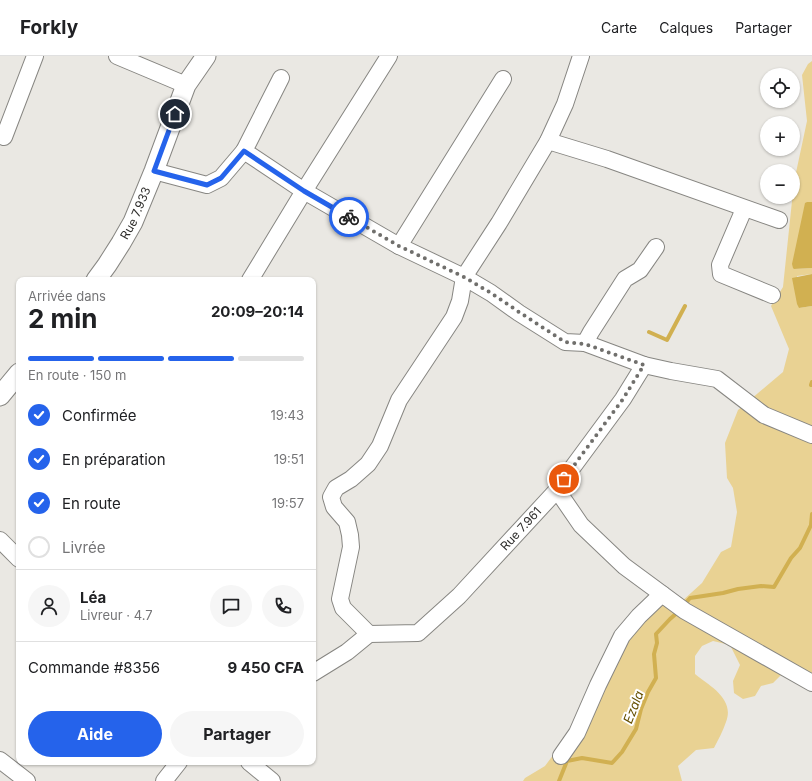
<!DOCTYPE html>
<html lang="fr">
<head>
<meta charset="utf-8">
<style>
	:root { --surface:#fff; --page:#f6f6f6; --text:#202124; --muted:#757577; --line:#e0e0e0; --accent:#2563eb }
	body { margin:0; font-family:Inter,sans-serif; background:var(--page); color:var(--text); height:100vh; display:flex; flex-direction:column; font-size:15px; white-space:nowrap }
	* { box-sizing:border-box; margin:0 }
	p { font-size:13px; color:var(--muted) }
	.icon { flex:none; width:22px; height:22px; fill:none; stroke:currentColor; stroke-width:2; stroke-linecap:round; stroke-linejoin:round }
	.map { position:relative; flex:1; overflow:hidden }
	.drawer { position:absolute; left:16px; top:221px; width:300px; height:488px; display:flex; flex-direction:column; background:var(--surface); border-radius:8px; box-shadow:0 1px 3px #0004 }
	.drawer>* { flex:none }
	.fabs { position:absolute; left:760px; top:12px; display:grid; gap:8px }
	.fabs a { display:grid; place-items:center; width:40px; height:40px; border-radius:50%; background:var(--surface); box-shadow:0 1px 3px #0004; font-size:20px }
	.pin { position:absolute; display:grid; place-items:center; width:34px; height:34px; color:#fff; margin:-17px; border:2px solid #fff; border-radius:50%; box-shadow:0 1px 4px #0007 }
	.courier { position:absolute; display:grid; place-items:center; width:40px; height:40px; margin:-20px; border:3px solid #2563eb; border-radius:50%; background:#fff; color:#222; box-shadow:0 1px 5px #0007 }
	.overview em { font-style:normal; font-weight:700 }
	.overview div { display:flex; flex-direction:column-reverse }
	.overview { display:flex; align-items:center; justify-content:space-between; height:68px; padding:0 12px }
	h1 { font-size:26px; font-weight:700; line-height:30px }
	.bar { display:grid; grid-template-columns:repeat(4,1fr); gap:6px 4px; align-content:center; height:48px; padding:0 12px }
	.bar i { height:5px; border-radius:3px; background:var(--line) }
	.bar .current { background:var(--accent) }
	.bar p { grid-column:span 4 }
	.line { display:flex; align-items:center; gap:10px; padding:0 12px; border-top:1px solid var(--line) }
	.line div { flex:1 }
	.round { display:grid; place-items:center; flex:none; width:42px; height:42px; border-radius:21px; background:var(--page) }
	ol { padding:0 12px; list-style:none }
	li { display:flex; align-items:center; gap:12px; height:44px }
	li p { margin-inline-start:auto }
	li .icon { padding:4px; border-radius:50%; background:var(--accent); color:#fff; stroke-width:4 }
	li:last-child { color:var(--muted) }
	li i { width:22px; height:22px; border:2px solid var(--line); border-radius:50% }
	.cta { display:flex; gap:8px; margin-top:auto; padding:8px 12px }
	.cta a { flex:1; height:46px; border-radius:24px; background:var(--accent); color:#fff; font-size:16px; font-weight:700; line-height:46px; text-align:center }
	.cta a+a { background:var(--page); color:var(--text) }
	header { display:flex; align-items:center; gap:24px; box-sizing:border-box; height:56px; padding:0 20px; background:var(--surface); border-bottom:1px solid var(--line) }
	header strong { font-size:19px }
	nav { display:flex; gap:22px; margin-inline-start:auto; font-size:14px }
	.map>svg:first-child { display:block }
</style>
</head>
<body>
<header>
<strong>Forkly</strong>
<nav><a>Carte</a><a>Calques</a><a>Partager</a></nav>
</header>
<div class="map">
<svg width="812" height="725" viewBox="0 0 812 725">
	<rect width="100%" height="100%" fill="#eae8e3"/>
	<path fill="#e9d293" d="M812,5v141h-5l-13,67 18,-1v6l-15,2 2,32 13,-2v379l-28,-13 -11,11 -12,3 -6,10 -12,3 -9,-6 -1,-12 7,-16 -10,-20 -17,-4 -11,5 -7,10v18c15,12 40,25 31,48 -3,9 -8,18 -12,26l-18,2 -18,16 4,15h-159l2,-3 20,-12 29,-39 26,-63 60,-65 21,3 21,-19 19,-31 10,-5 6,-35 -4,-24 -6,-10 -2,-35 13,-33 45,-38 6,-23 -18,-43 12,-19 11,-105 13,-61 -5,-46 6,-11z"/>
	<path fill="#d1b051" d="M807,146h5v66l-18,1 -1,-1 -1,-4 13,-61z
		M812,218v32l-13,2 -2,-4 -5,-26z"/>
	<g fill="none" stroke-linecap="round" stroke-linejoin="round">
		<path stroke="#d1b051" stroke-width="4" d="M649,276l18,8 18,-34
			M812,326l-1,3h1
			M684,549l6,-7 33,-5 15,-4 23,-3 13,1 17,-29 9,-10 11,-23 1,-11
			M559,725l8,-20 15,-3 30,5 10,-11 14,-23 5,-20 7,-17 8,-14 -2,-24 3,-11 -1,-9 14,-15 8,-7"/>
		<defs>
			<g id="minor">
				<path d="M117,0l69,29"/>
				<path d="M4,81l31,-81"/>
				<path d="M548,85l59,18 172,61"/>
				<path d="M244,95l37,-73"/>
				<path d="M154,115l53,14 14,-7 23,-27 60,40 95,55 65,31 27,16 28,20 46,29 20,1 59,22 27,6 46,8 47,36 48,20"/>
				<path d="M744,153l-24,56 1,9 51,21"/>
				<path d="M399,190l104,-167"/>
				<path d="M250,224l54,-89 85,-135"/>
				<path d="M585,287l6,-11 34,-53 15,-9 16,-23"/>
				<path d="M557,434l24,35 43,41 61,45 127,72"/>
				<path d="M0,484l19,19"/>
				<path d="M369,578l-26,-26 -3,-9 11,-52 -1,-12 -3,-13 -13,-15 -3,-10 5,-9 15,-9 17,-15 12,-18 19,-46 55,-83 6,-16 4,-24 35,-54 49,-82 17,-37 16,-48"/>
				<path id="s1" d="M313,617l34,-21 22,-18 49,-1 41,-37 98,-106 7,-11 59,-80 21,-34"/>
				<path d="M561,700l16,-23 21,-48 24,-49 17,-20 23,-22"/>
				<path d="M0,704l27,21"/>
				<path d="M249,706l23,19"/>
				<path d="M164,725l15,-19"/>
			</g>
			<g id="tertiary">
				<path id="s2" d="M96,224l11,-15 14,-22 12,-21 21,-51 32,-86 20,-29"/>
				<path d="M0,340l19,-23"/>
			</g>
		</defs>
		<use href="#minor" stroke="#878682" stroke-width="18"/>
		<use href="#tertiary" stroke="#878682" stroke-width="21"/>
		<use href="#minor" stroke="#fff" stroke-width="16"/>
		<use href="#tertiary" stroke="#fff" stroke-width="19"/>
	</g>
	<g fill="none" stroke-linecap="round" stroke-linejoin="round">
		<path stroke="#706f6c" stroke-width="4" stroke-dasharray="0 7.2" d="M349,161l50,29 65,31 27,16 28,19 46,30 20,2 59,21 -21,34 -59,80"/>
		<path stroke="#2563eb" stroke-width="5" d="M175,58l-21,57 53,14 14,-7 23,-27 60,40 45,26"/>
	</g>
	<g text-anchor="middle" stroke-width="4" stroke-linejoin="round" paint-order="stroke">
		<g font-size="12" fill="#2f2e2c" stroke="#fff">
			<text dy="4" stroke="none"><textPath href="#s2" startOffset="78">Rue 7.933</textPath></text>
			<text dy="4" stroke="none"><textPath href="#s1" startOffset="264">Rue 7.961</textPath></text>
		</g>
		<g font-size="13" font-style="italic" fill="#654f00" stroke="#fff">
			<text transform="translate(633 651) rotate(-69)" y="5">Ezala</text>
		</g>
	</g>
</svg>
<div class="fabs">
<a><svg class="icon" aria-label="locate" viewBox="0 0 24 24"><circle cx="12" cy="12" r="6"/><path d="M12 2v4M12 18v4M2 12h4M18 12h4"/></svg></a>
<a>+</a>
<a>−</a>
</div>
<div class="pin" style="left:564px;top:423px;background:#ea580c"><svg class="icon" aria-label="bag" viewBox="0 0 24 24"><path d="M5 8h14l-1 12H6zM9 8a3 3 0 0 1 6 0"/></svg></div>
<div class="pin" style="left:175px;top:58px;background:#1f2937"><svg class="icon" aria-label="home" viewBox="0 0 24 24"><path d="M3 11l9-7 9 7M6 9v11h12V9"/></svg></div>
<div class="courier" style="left:349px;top:161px"><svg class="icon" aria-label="bike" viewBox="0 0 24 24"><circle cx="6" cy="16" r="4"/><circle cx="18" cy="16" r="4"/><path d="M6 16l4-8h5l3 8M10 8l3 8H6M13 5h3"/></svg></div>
<section class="drawer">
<div class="overview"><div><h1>2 min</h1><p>Arrivée dans</p></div><em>20:09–20:14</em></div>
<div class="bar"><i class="current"></i><i class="current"></i><i class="current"></i><i></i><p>En route · 150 m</p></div>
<ol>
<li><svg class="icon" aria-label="check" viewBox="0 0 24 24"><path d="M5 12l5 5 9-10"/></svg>Confirmée<p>19:43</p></li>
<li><svg class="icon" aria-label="check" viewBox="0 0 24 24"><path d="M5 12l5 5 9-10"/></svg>En préparation<p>19:51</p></li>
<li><svg class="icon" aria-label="check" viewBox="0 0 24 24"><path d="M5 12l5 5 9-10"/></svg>En route<p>19:57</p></li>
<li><i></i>Livrée</li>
</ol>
<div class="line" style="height:72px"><a class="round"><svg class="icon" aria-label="person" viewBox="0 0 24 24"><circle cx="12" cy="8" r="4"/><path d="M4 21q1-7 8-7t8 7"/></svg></a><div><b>Léa</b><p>Livreur · 4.7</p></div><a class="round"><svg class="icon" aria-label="chat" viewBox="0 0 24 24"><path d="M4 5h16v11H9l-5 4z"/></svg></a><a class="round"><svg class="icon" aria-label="phone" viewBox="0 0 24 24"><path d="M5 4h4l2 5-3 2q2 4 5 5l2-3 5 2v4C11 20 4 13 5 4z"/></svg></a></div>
<div class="line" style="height:52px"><div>Commande #8356</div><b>9 450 CFA</b></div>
<div class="cta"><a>Aide</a><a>Partager</a></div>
</section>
</div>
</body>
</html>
